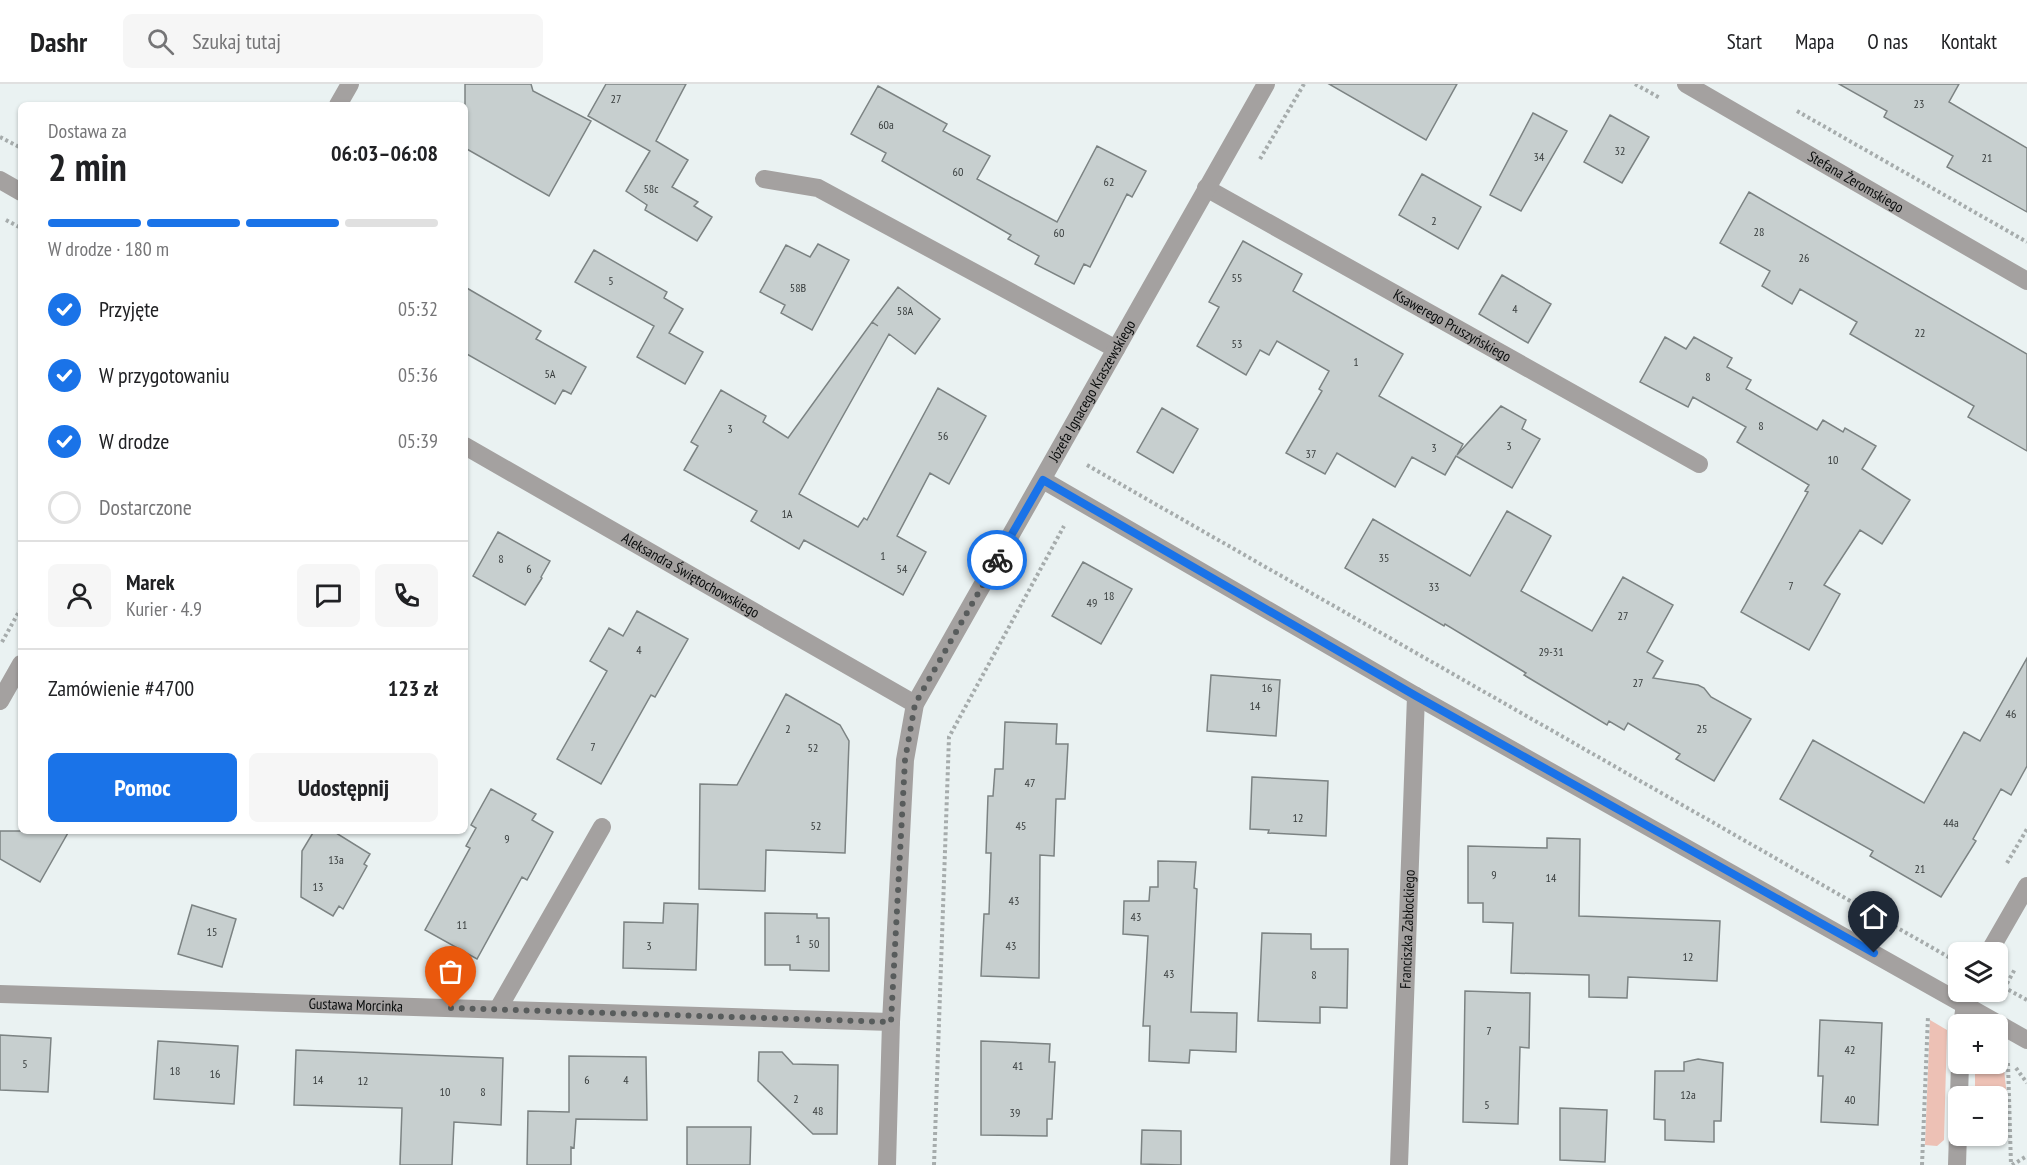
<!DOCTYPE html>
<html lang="pl">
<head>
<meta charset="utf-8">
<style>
	:root { --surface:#fff; --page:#f6f6f6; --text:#202124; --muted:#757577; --line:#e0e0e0; --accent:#1a73e8 }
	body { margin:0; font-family:"PT Sans Narrow",sans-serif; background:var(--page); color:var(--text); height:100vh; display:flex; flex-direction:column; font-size:22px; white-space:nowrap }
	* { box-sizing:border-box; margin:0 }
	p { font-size:20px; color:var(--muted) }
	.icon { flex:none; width:33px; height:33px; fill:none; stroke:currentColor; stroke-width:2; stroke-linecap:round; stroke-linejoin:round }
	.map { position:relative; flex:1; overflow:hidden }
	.details { position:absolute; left:18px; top:18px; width:450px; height:732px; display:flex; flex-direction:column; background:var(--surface); border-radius:9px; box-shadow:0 2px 4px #0004 }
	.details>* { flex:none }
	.controls { position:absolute; left:1948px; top:858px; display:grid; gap:12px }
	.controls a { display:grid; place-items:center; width:60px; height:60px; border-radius:9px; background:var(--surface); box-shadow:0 2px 4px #0004; font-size:30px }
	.pin { position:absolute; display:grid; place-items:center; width:51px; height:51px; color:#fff; margin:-62px -26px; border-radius:50% 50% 50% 0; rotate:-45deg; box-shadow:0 0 6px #0007 }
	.pin .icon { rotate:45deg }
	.courier { position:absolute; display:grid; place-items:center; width:60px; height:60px; margin:-30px; border:4px solid #1a73e8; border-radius:50%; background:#fff; color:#222; box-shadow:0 2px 8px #0007 }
	.head em { font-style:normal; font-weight:800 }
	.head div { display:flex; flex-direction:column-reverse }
	.head { display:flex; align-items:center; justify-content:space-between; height:102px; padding:0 30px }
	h1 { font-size:39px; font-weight:800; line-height:45px }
	.bar { display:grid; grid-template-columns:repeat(4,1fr); gap:9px 6px; align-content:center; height:72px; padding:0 30px }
	.bar i { height:8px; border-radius:4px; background:var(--line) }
	.bar .active { background:var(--accent) }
	.bar p { grid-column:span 4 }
	.line { display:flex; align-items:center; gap:15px; padding:0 30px; border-top:2px solid var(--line) }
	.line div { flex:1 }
	.round { display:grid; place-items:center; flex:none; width:63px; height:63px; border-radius:9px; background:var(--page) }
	ol { padding:0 30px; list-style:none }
	li { display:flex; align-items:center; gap:18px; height:66px }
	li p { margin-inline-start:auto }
	li .icon { padding:6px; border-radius:50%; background:var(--accent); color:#fff; stroke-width:4 }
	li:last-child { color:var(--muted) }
	li i { width:33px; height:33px; border:3px solid var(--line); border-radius:50% }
	.cta { display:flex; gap:12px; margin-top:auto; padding:12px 30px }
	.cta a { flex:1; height:69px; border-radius:9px; background:var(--accent); color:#fff; font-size:24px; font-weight:800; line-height:69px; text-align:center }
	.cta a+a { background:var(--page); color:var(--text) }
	header { display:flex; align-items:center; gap:36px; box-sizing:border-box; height:84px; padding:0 30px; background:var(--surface); border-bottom:2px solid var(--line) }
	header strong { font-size:28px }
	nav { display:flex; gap:33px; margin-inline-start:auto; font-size:21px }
	.search { width:420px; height:54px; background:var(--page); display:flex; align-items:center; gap:15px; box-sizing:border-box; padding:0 21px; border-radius:9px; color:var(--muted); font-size:22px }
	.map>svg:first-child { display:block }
</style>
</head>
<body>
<header>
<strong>Dashr</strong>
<div class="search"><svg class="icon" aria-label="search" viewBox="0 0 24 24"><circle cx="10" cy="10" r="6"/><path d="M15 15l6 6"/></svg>Szukaj tutaj</div>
<nav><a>Start</a><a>Mapa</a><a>O nas</a><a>Kontakt</a></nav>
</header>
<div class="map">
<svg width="2027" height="1081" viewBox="0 0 2027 1081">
	<rect width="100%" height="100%" fill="#eaf2f2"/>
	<path fill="#edc1b5" d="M1930,936l17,10 -3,110 -7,6 -12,-1z
		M1998,974l5,3 4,35 -32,-2v-27l3,-3h20z"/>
	<path fill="#c7cfcf" stroke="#7c8383" stroke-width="1.5" d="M465,0h66l2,7 58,30 -42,75 -84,-48z
		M606,0h80l-30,57 32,19 -16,27 26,15 -4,4 18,11 -15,24 -52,-31 2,-5 -21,-14 24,-40 -62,-35z
		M1329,0h128l-31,56z
		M1839,0h120l-10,18 78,46v64l-80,-45 6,-11 -69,-39 3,-6z
		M878,2l69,38 -4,7 47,25 -13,23 80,43 40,-76 49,25 -14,26 -5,-3 -37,73 -6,-3 -10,20 -39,-20 4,-8 -31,-17 3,-4 -129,-74 4,-8 -35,-19z
		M1533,29l34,18 -46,80 -31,-16z
		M1610,31l39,22 -27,46 -38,-21z
		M1422,90l59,33 -23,42 -59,-34z
		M1749,108l278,162v97l-59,-34 6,-11 -124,-72 7,-12 -57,-33 -8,15 -30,-18 8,-15 -50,-28z
		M1243,157l59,33 -9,17 110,63 -24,42 84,48 -6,11 44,-49 25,14 -4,9 18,10 -28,49 -56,-32 -11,19 -33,-18 -17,30 -58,-34 -12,21 -39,-21 36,-62 -3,-2 10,-18 -52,-30 -8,14 -9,-5 -14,25 -49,-29 22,-39 -10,-5z
		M818,160l31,16 -37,70 -31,-17 4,-8 -25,-13 26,-47 24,12z
		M594,166l73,42 -3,6 19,11 -14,24 34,19 -18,32 -48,-27 17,-31 -79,-44z
		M1502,191l49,29 -23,39 -49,-29z
		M465,203l76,44 -5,8 50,28 -15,27 -8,-4 -8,14 -90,-51z
		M898,203l42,32 -25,35 -26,-20 -90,160 59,33 6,-9 3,2 71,-132 48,28 -37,68 -19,-11 -33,63 29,16 -23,43 -99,-55 -5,9 -48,-28 6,-10 -73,-41 14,-24 -7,-4 30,-52 45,26 -3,6 25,16 84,-116 6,4 -6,-4z
		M1665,253l21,12 8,-12 38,21 -5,9 24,13 -5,9 71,41 6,-10 20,12 2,-4 31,18 -14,23 48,31 -28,44 -22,-14 -36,55 16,9 -31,56 -68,-38 67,-120 -3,-1 4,-6 -72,-43 9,-15 -53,-30 -5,10 -48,-25z
		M1162,324l36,21 -25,44 -36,-21z
		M1507,427l44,25 -30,55 71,40 31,-54 50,28 -26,47 16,9 -10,17 45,7 6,3 7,9 40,22 -37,62 -38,-22 4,-5 -52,-31 -4,7 -15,-9 -2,4 -83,-50 2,-2 -81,-49 -1,2 -99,-58 28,-49 97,57z
		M498,448l52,29 -9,16 1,1 -17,27 -52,-29z
		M1083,478l49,27 -31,55 -49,-28z
		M637,527l51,28 -33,58 -4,-2 -50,89 -44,-25 50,-88 -17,-10 19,-33 14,8z
		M2027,574v108l-16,29 -10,-6 -28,50 3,2 -35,56 -71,-41 3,-5 -93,-52 33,-59 111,63 40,-71 16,9z
		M1211,591l69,5 -4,56 -69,-5z
		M786,610l54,31 9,16 -4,112 -79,-3 -1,41 -66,-2 1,-105 37,1z
		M1005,638l52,2 -1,20h12l-3,55h-9l-2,57 -14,-1 -1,123 -58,-2 3,-62h5l2,-61h-5l2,-57h5l2,-27h8z
		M1252,693l76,4 -2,55 -58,-3 1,-3 -19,-1z
		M491,705l45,25 -4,6 21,12 -26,48 -5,-3 -45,82 -52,-29 45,-82 -4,-2 10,-18 -5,-3z
		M0,747h69l-29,51 -40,-23z
		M314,747h19l37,23 -6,10 3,2 -24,43 -4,-3 -6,10 -32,-19 1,-46z
		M1547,754l33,1 -1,77 141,5 -3,60 -89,-4 -1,21 -38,-1v-22l-78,-2 2,-50 -30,-1v-19h-15v-57l79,2z
		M1158,777l38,1 -2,26 3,1 -6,123 46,1 -1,39 -46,-2 -1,13 -40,-2 1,-35h-7l5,-90 -25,-2 1,-33h25l1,-14h8z
		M664,819l34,1 -2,66 -73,-2 1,-46 39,1z
		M192,821l44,14 -14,48 -44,-13z
		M765,829l52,1v4h12v53l-39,-1v-5h-25z
		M1262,849l49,1v15h37l-1,59 -27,-1v16l-62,-2z
		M1465,907l65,2 -1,55 -9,-1 -2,77 -55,-2z
		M1820,936l62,3 -4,102 -57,-3 2,-46h-5z
		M0,951l51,3 -3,54 -48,-2z
		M158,957l80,5 -4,58 -80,-5z
		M981,957l69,3 -1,18h6l-3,57h-5v17l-66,-1z
		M296,966l207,8 -2,67 -47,-3 -2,43h-52l2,-57 -108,-3z
		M759,968h23l11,12 45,1 -1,69h-24l-55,-53z
		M569,972l77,1 1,63 -71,-1 -2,29 -3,-1v18h-44l1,-54 41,1z
		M1698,975l25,4 -2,58h-7v21l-49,-2v-20l-11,-1 1,-48h29v-9z
		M1560,1024l47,2 -2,52 -45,-2z
		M687,1043h64l-1,38h-63z
		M1142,1046l39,1v34l-40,-1z"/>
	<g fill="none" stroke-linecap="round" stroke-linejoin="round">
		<path stroke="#a6acac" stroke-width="4" stroke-dasharray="3 3" stroke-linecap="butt" d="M1635,0l25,14
			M1797,27l230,131
			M0,53l21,11
			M1260,75l44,-75
			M6,136l15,8
			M1087,381l872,498
			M2,558l19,-34
			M2007,779l20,-34
			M1952,876l8,-15
			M1998,900l29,16
			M2005,911v-8l10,-18
			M2008,979l3,102
			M2016,984l11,15
			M934,1081l15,-428 115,-211
			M1922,1081l6,-149
			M2012,1081l15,-9"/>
		<g stroke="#a4a1a0" stroke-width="18">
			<path id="s1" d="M1686,0l341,197"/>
			<path d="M764,95l54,9 298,161"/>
			<path d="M498,925l104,-182"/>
		</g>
		<g stroke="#a4a1a0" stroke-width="18">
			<path d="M338,21l12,-21"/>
			<path d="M0,96l21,12"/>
			<path id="s2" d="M1206,104l493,276"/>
			<path id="s3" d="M465,362l450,258"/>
			<path d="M1043,396l373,216 611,344"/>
			<path d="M0,617l21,-37"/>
			<path d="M1989,868l38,-66"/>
			<path id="s4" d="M0,910l891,28"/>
			<path d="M1962,940l3,-19 5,-13"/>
			<path d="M1959,1012l1,-32"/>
			<path id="s5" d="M887,1081l4,-143 14,-262 10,-56 351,-620"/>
			<path id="s6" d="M1399,1081l17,-469"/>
			<path d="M1957,1081l2,-62"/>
		</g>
	</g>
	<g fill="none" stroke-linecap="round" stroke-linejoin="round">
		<path stroke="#585c5c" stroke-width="6" stroke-dasharray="0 10.8" d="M451,924l440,14 14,-262 10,-56 82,-144"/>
		<path stroke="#1a73e8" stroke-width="8" d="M997,476l46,-80 373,216 458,257"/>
	</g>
	<g text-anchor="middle" stroke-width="6" stroke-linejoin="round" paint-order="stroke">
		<g font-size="12" fill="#383d3d">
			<text x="616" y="19">27</text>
			<text x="1919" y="24">23</text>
			<text x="886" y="45">60a</text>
			<text x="1620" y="71">32</text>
			<text x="1539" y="77">34</text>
			<text x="1987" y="78">21</text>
			<text x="958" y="92">60</text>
			<text x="1109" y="102">62</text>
			<text x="651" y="109">58c</text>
			<text x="1434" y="141">2</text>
			<text x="1759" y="152">28</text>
			<text x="1059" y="153">60</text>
			<text x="1804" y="178">26</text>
			<text x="1237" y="198">55</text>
			<text x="611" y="201">5</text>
			<text x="798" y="208">58B</text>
			<text x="1515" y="229">4</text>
			<text x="905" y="231">58A</text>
			<text x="1920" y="253">22</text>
			<text x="1237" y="264">53</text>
			<text x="1356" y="282">1</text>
			<text x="550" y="294">5A</text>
			<text x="1708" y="297">8</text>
			<text x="1761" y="346">8</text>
			<text x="730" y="349">3</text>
			<text x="943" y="356">56</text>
			<text x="1509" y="366">3</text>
			<text x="1434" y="368">3</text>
			<text x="1311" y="374">37</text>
			<text x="1833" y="380">10</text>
			<text x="787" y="434">1A</text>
			<text x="883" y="476">1</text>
			<text x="1384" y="478">35</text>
			<text x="501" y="479">8</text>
			<text x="529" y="489">6</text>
			<text x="902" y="489">54</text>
			<text x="1791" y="506">7</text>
			<text x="1434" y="507">33</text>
			<text x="1109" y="516">18</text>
			<text x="1092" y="523">49</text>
			<text x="1623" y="536">27</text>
			<text x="639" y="570">4</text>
			<text x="1551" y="572">29-31</text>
			<text x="1638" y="603">27</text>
			<text x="1267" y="608">16</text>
			<text x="1255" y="626">14</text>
			<text x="2011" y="634">46</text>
			<text x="788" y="649">2</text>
			<text x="1702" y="649">25</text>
			<text x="593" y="667">7</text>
			<text x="813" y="668">52</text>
			<text x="1030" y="703">47</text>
			<text x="1298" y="738">12</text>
			<text x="1951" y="743">44a</text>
			<text x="816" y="746">52</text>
			<text x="1021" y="746">45</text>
			<text x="507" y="759">9</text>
			<text x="336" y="780">13a</text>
			<text x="1920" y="789">21</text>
			<text x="1494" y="795">9</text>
			<text x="1551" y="798">14</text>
			<text x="318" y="807">13</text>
			<text x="1014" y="821">43</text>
			<text x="1136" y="837">43</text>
			<text x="462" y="845">11</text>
			<text x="212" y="852">15</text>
			<text x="798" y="859">1</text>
			<text x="814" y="864">50</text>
			<text x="649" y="866">3</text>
			<text x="1011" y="866">43</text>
			<text x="1688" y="877">12</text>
			<text x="1169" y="894">43</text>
			<text x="1314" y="895">8</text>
			<text x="1489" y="951">7</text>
			<text x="1850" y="970">42</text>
			<text x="25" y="984">5</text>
			<text x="1018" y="986">41</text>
			<text x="175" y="991">18</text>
			<text x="215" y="994">16</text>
			<text x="318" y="1000">14</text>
			<text x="587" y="1000">6</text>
			<text x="626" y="1000">4</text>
			<text x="363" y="1001">12</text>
			<text x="445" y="1012">10</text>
			<text x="483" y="1012">8</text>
			<text x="1688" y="1015">12a</text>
			<text x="796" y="1019">2</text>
			<text x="1850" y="1020">40</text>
			<text x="1487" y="1025">5</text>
			<text x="818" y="1031">48</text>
			<text x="1015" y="1033">39</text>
		</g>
		<g font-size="15" fill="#090c0c" stroke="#fff">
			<text dy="5" stroke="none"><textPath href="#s1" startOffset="196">Stefana Żeromskiego</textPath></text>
			<text dy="5" stroke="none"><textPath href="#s2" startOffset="282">Ksawerego Pruszyńskiego</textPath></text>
			<text dy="5" stroke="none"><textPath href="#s5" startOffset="822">Józefa Ignacego Kraszewskiego</textPath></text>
			<text dy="5" stroke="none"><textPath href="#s3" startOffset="260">Aleksandra Świętochowskiego</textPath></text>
			<text dy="5" stroke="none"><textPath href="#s6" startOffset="236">Franciszka Zabłockiego</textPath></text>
			<text dy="5" stroke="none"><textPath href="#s4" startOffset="356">Gustawa Morcinka</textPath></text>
		</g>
	</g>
</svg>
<div class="controls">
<a><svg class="icon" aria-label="layers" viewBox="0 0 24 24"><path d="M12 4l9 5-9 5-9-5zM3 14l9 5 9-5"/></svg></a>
<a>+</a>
<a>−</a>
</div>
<div class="pin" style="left:451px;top:924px;background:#ea580c"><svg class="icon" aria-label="bag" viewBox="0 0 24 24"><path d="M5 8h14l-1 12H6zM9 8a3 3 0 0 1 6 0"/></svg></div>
<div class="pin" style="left:1874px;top:869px;background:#1f2937"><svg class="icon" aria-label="home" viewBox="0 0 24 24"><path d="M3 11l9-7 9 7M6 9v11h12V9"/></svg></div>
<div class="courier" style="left:997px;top:476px"><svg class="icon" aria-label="bike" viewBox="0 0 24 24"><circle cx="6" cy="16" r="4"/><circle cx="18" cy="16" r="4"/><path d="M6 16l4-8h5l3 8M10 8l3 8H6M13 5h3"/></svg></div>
<section class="details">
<div class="head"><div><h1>2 min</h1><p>Dostawa za</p></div><em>06:03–06:08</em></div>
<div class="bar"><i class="active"></i><i class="active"></i><i class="active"></i><i></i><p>W drodze · 180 m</p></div>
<ol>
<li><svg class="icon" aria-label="check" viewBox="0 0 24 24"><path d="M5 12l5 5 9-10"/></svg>Przyjęte<p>05:32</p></li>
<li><svg class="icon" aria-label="check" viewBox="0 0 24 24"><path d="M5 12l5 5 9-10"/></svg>W przygotowaniu<p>05:36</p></li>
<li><svg class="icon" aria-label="check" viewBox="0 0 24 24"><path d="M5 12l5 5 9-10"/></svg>W drodze<p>05:39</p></li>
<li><i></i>Dostarczone</li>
</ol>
<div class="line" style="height:108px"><a class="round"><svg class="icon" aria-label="person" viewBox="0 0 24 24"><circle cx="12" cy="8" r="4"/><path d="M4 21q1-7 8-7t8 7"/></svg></a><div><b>Marek</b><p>Kurier · 4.9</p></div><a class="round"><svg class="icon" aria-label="chat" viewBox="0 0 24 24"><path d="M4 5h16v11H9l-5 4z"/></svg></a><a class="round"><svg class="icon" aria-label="phone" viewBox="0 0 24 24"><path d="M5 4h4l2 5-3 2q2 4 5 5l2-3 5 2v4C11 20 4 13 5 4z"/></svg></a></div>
<div class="line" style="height:78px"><div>Zamówienie #4700</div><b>123 zł</b></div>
<div class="cta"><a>Pomoc</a><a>Udostępnij</a></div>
</section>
</div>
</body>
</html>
